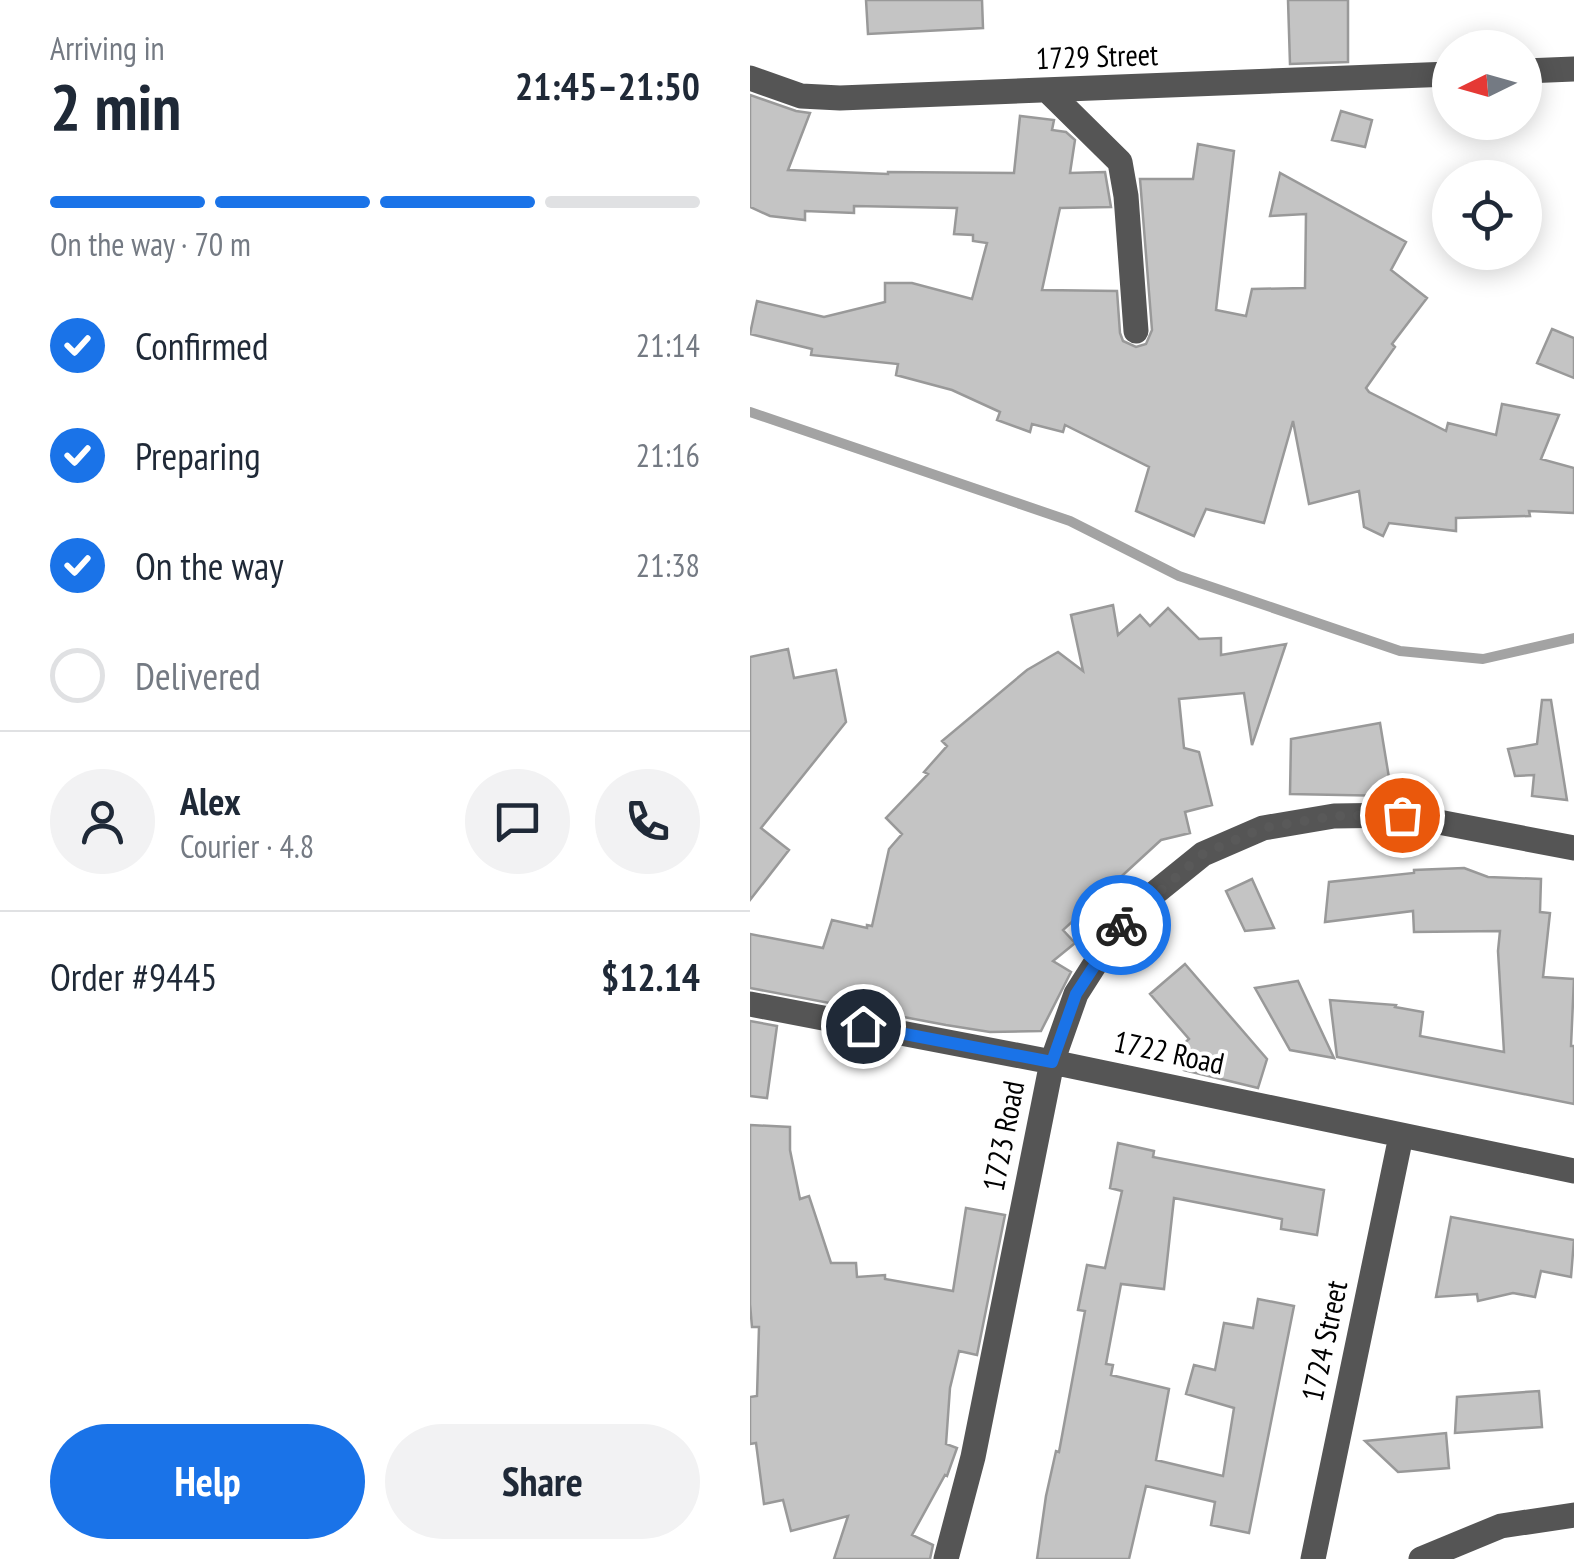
<!DOCTYPE html>
<html lang="en">
<head>
<meta charset="utf-8">
<style>
	:root { --surface:#fff; --page:#f2f2f3; --text:#1f2937; --muted:#747a83; --line:#e0e1e3; --accent:#1a73e8 }
	body { margin:0; font-family:"PT Sans Narrow",sans-serif; background:var(--page); color:var(--text); height:100vh; display:flex; flex-direction:column; font-size:38px; white-space:nowrap }
	* { box-sizing:border-box; margin:0 }
	p { font-size:32px; color:var(--muted) }
	.icon { flex:none; width:55px; height:55px; fill:none; stroke:currentColor; stroke-width:2; stroke-linecap:round; stroke-linejoin:round }
	.map { position:relative; flex:1; overflow:hidden }
	.drawer { display:flex; flex-direction:column; background:var(--surface); width:750px }
	.drawer>* { flex:none }
	.needle { width:65px; rotate:265deg }
	.fabs { position:absolute; left:682px; top:30px; display:grid; gap:20px }
	.fabs a { display:grid; place-items:center; width:110px; height:110px; border-radius:50%; background:var(--surface); box-shadow:0 5px 25px #0003; font-size:50px }
	.pin { position:absolute; display:grid; place-items:center; width:85px; height:85px; color:#fff; margin:-42px; border:5px solid #fff; border-radius:50%; box-shadow:0 2px 10px #0007 }
	.courier { position:absolute; display:grid; place-items:center; width:100px; height:100px; margin:-50px; border:8px solid #1a73e8; border-radius:50%; background:#fff; color:#222; box-shadow:0 2px 12px #0007 }
	.summary em { font-style:normal; font-weight:700 }
	.summary div { display:flex; flex-direction:column-reverse }
	.summary { display:flex; align-items:center; justify-content:space-between; height:170px; padding:0 50px }
	h1 { font-size:65px; font-weight:700; line-height:75px }
	.bar { display:grid; grid-template-columns:repeat(4,1fr); gap:15px 10px; align-content:center; height:120px; padding:0 50px }
	.bar i { height:12px; border-radius:8px; background:var(--line) }
	.bar .selected { background:var(--accent) }
	.bar p { grid-column:span 4 }
	.line { display:flex; align-items:center; gap:25px; padding:0 50px; border-top:2px solid var(--line) }
	.line div { flex:1 }
	.round { display:grid; place-items:center; flex:none; width:105px; height:105px; border-radius:52px; background:var(--page) }
	ol { padding:0 50px; list-style:none }
	li { display:flex; align-items:center; gap:30px; height:110px }
	li p { margin-inline-start:auto }
	li .icon { padding:10px; border-radius:50%; background:var(--accent); color:#fff; stroke-width:4 }
	li:last-child { color:var(--muted) }
	li i { width:55px; height:55px; border:5px solid var(--line); border-radius:50% }
	.button { display:flex; gap:20px; margin-top:auto; padding:20px 50px }
	.button a { flex:1; height:115px; border-radius:60px; background:var(--accent); color:#fff; font-size:40px; font-weight:700; line-height:115px; text-align:center }
	.button a+a { background:var(--page); color:var(--text) }
	main { display:flex; flex:1; min-height:0 }
	.map>svg:first-child { display:block }
</style>
</head>
<body>
<main>
<section class="drawer">
<div class="summary"><div><h1>2 min</h1><p>Arriving in</p></div><em>21:45–21:50</em></div>
<div class="bar"><i class="selected"></i><i class="selected"></i><i class="selected"></i><i></i><p>On the way · 70 m</p></div>
<ol>
<li><svg class="icon" aria-label="check" viewBox="0 0 24 24"><path d="M5 12l5 5 9-10"/></svg>Confirmed<p>21:14</p></li>
<li><svg class="icon" aria-label="check" viewBox="0 0 24 24"><path d="M5 12l5 5 9-10"/></svg>Preparing<p>21:16</p></li>
<li><svg class="icon" aria-label="check" viewBox="0 0 24 24"><path d="M5 12l5 5 9-10"/></svg>On the way<p>21:38</p></li>
<li><i></i>Delivered</li>
</ol>
<div class="line" style="height:180px"><a class="round"><svg class="icon" aria-label="person" viewBox="0 0 24 24"><circle cx="12" cy="8" r="4"/><path d="M4 21q1-7 8-7t8 7"/></svg></a><div><b>Alex</b><p>Courier · 4.8</p></div><a class="round"><svg class="icon" aria-label="chat" viewBox="0 0 24 24"><path d="M4 5h16v11H9l-5 4z"/></svg></a><a class="round"><svg class="icon" aria-label="phone" viewBox="0 0 24 24"><path d="M5 4h4l2 5-3 2q2 4 5 5l2-3 5 2v4C11 20 4 13 5 4z"/></svg></a></div>
<div class="line" style="height:130px"><div>Order #9445</div><b>$12.14</b></div>
<div class="button"><a>Help</a><a>Share</a></div>
</section>
<div class="map">
<svg width="824" height="1559" viewBox="0 0 824 1559">
	<rect width="100%" height="100%" fill="#fff"/>
	<g fill="none" stroke-linecap="round" stroke-linejoin="round">
		<path stroke="#a3a3a3" stroke-width="10" d="M0,412l320,109 109,55 221,75 83,8 91,-21"/>
	</g>
	<path fill="#c4c4c4" stroke="#999" stroke-width="2.5" d="M116,0h116l1,28 -115,6z
		M538,0h60v62l-58,2z
		M0,95l46,16 14,2 -22,57 100,4v-2l126,1 6,-57 34,4 -2,10 14,2 9,8 -5,33 35,-1 6,35 -51,1 -18,82 75,1 3,42 3,8 13,6 10,-3 6,-14 -12,-151h53l5,-35 36,7 -18,159 30,6 6,-27 53,-1 1,-74 -36,2 10,-43 126,69 -15,28 36,28 -35,46 3,3 -29,41 3,4 77,39 2,-8 48,12 6,-31 57,11 -18,44 33,9v45l-45,-2 1,5 -74,2v13l-67,-8 -6,13 -19,-9 -5,-36 -50,13 -16,-83 -29,102 -58,-14 -12,27 -58,-25 13,-44 -84,-42 -2,7 -31,-8 -2,8 -33,-12 3,-8 -48,-22 -56,-15 2,-11 -87,-9 1,-6 -62,-15 7,-33 67,16 61,-15v-19h27l60,16 15,-56 -14,-2v-6l-19,-1 3,-26 -103,-2v7l-49,-2v9l-35,-4 -20,-9z
		M591,111l31,9 -7,27 -33,-7z
		M802,329l22,9v40l-37,-15z
		M363,605l5,30 22,-20 10,11 18,-18 31,31 22,-1v17l65,-11 -34,101 -8,-52 -65,6 5,49 15,4 13,53 -27,7 5,21 -29,7 -98,90 12,13 -22,18 18,11 -30,59 -51,1 -44,-7 -196,-37v-54l73,14 9,-28 35,8v-3l5,1 17,-77 13,-15 -16,-16 42,-44 -4,-2 23,-26 -5,-5 85,-71 31,-18 25,19 -12,-56z
		M38,649l6,29 42,-8 10,52 -85,106 28,22 -39,50v-243z
		M792,700h9l16,100 -35,-4 2,-21 -19,1 -7,-27 29,-5z
		M630,723l12,73 -102,-2 1,-55z
		M714,868l24,9 53,2 -1,33 10,1 -7,64 31,2 -3,67h3v58l-237,-47 -7,-57 66,5 -1,2 28,5 -3,24 84,16 -6,-101 2,-20 -86,1 -1,-21 -88,11 4,-40 85,-9v-3z
		M502,879l22,49 -29,3 -19,-40z
		M435,964l82,95 -9,29 -74,-18 -8,-8v-11l13,-12 -39,-45z
		M548,981l36,77 -44,-8 -35,-62z
		M0,1021l27,5 -10,72 -17,-2z
		M0,1125l40,2v23l10,49 9,-3 22,67h25l1,14 28,-2v4l68,12 13,-83 39,7 -28,140 -18,-4 -9,37 -4,56 11,4 -10,28 -2,-1 -33,60 21,10 -3,14h-96l14,-43 -57,15 -8,-31 -19,4 -8,-61 -6,1v-47l7,-1 2,-69h-7l-2,-23z
		M368,1143l36,8 -1,6 171,33 -7,45 -36,-6 1,-10 -108,-21 -10,91 -43,-5 -15,80 7,1 -2,10 58,14 -13,71 67,16 11,-68 -48,-14 8,-29 21,5 9,-47 29,5 5,-29 36,7 -45,227 -38,-8 4,-23 -69,-16 -17,73h-92l9,-63 10,-45 3,1 26,-141 -7,-1 9,-45 18,3 17,-77 -12,-3z
		M701,1217l123,23 -3,37 -30,-6 -6,26 -22,-4 -35,8 -1,-7 -41,3z
		M789,1391l3,36 -87,6 2,-36z
		M696,1433l3,35 -51,4 -33,-31z"/>
	<g fill="none" stroke-linecap="round" stroke-linejoin="round">
		<path stroke="#555" stroke-width="25" d="M775,71l49,-2
			M0,78l51,18 39,2 610,-24
			M298,91l72,71 6,34 10,135
			M0,1004l302,58 522,109
			M196,1559l27,-102 79,-395 24,-68 49,-77 78,-63 60,-26 71,-12 68,-1 172,33
			M563,1559l88,-423
			M671,1559l80,-33 73,-11"/>
	</g>
	<g fill="none" stroke-linecap="round" stroke-linejoin="round">
		<path stroke="#595959" stroke-width="10" stroke-dasharray="0 18" d="M371,925l82,-71 60,-26 71,-12 68,-1"/>
		<path stroke="#1a73e8" stroke-width="12" d="M113,1026l189,36 24,-68 45,-69"/>
	</g>
	<g text-anchor="middle" stroke-width="8" stroke-linejoin="round" paint-order="stroke">
		<g font-size="30" fill="#000" stroke="#fff">
			<text transform="translate(347 57) rotate(-2)" y="10">1729 Street</text>
			<text transform="translate(419 1053) rotate(12)" y="10">1722 Road</text>
			<text transform="translate(254 1136) rotate(-79)" y="10">1723 Road</text>
			<text transform="translate(575 1341) rotate(-78)" y="10">1724 Street</text>
		</g>
	</g>
</svg>
<div class="fabs">
<a><svg class="needle" viewBox="-14 -14 28 28"><path d="M0-13l5 13h-10z" fill="#e53935"/><path d="M0 13l5-13h-10z" fill="#747a83"/></svg></a>
<a><svg class="icon" aria-label="locate" viewBox="0 0 24 24"><circle cx="12" cy="12" r="6"/><path d="M12 2v4M12 18v4M2 12h4M18 12h4"/></svg></a>
</div>
<div class="pin" style="left:652px;top:815px;background:#ea580c"><svg class="icon" aria-label="bag" viewBox="0 0 24 24"><path d="M5 8h14l-1 12H6zM9 8a3 3 0 0 1 6 0"/></svg></div>
<div class="pin" style="left:113px;top:1026px;background:#1f2937"><svg class="icon" aria-label="home" viewBox="0 0 24 24"><path d="M3 11l9-7 9 7M6 9v11h12V9"/></svg></div>
<div class="courier" style="left:371px;top:925px"><svg class="icon" aria-label="bike" viewBox="0 0 24 24"><circle cx="6" cy="16" r="4"/><circle cx="18" cy="16" r="4"/><path d="M6 16l4-8h5l3 8M10 8l3 8H6M13 5h3"/></svg></div>
</div>
</main>
</body>
</html>
